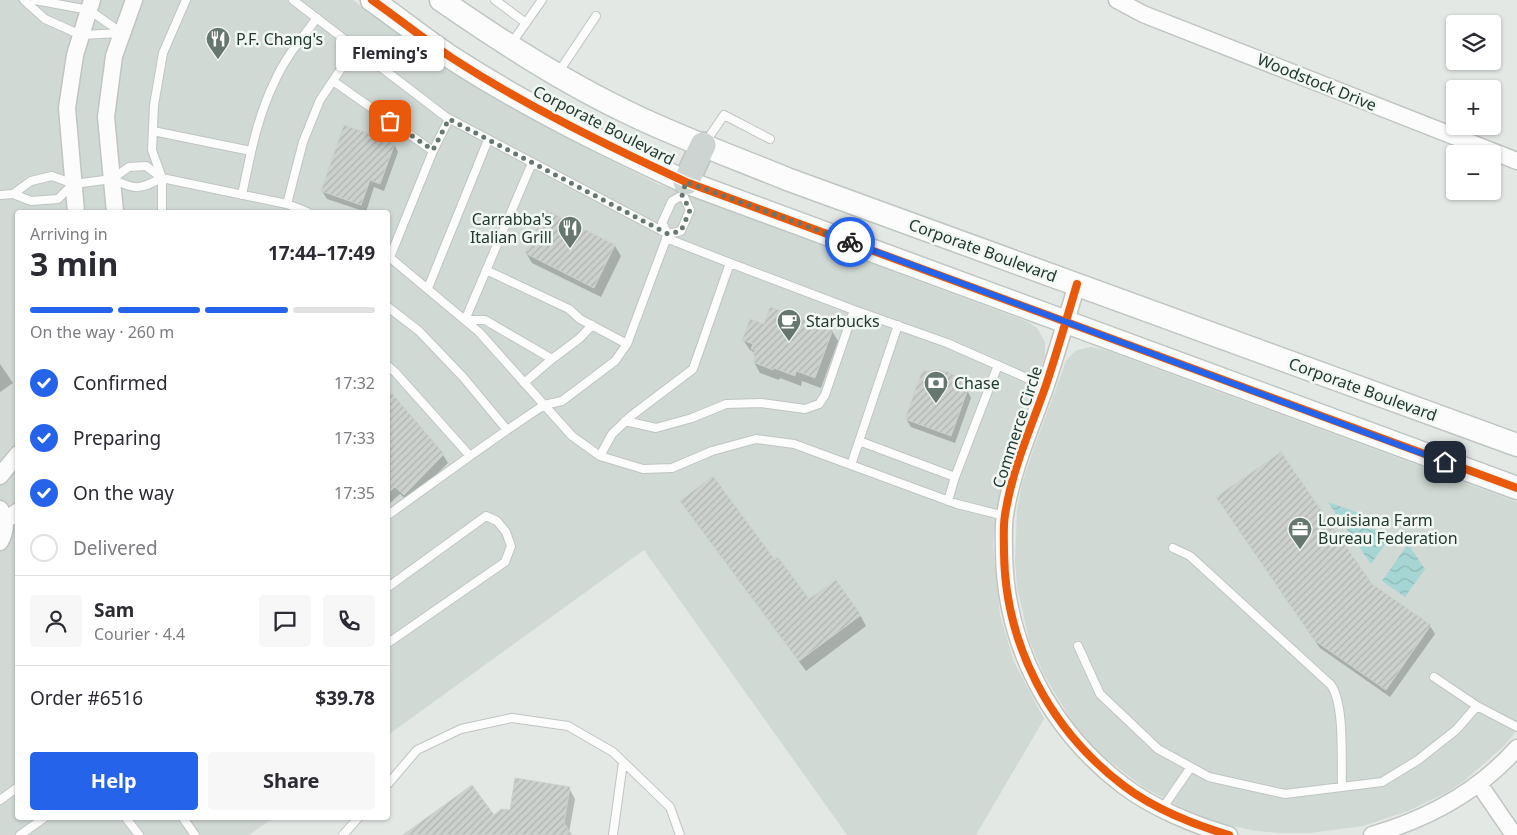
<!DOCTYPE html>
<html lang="en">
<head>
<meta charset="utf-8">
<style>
	:root { --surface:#fff; --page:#f7f7f7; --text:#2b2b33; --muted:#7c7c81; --line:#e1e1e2; --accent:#2563eb }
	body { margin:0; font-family:"Noto Sans",sans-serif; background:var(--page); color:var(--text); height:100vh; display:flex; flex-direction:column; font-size:19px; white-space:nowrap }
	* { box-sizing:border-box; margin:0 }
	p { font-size:16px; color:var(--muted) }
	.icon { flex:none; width:28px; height:28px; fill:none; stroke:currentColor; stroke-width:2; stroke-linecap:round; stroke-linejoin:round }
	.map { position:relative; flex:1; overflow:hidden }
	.side { position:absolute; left:15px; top:210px; width:375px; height:610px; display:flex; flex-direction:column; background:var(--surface); border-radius:5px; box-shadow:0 1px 4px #0004 }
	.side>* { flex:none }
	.controls { position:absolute; left:1446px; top:15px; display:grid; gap:10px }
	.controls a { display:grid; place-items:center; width:55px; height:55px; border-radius:5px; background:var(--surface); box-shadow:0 1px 4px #0004; font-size:25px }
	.pin { position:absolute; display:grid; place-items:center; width:42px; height:42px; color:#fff; margin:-21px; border-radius:10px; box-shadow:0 2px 8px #0006 }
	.courier { position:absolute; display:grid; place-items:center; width:50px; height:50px; margin:-25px; border:4px solid #2563eb; border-radius:50%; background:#fff; color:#222; box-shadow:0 1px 6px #0007 }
	.bubble { position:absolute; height:35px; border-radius:5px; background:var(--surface); box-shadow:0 1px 4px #0004; font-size:16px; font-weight:700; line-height:35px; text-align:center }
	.overview em { font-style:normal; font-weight:700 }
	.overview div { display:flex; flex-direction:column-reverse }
	.overview { display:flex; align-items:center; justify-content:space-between; height:85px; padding:0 15px }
	h1 { font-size:32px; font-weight:700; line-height:38px }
	.bar { display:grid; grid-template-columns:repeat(4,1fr); gap:8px 5px; align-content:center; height:60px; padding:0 15px }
	.bar i { height:6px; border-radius:4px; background:var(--line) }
	.bar .selected { background:var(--accent) }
	.bar p { grid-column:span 4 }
	.line { display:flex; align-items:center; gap:12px; padding:0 15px; border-top:1px solid var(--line) }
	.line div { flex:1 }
	.round { display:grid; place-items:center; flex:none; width:52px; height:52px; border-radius:5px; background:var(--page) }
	ol { padding:0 15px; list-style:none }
	li { display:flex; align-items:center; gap:15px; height:55px }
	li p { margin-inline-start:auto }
	li .icon { padding:5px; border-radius:50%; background:var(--accent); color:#fff; stroke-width:4 }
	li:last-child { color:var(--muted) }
	li i { width:28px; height:28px; border:2px solid var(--line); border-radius:50% }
	.action { display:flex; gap:10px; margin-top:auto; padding:10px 15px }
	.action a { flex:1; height:58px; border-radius:5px; background:var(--accent); color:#fff; font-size:20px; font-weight:700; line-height:58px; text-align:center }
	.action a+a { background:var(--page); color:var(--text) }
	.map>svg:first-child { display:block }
</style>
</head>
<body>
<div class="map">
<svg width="1517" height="835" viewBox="0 0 1517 835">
	<defs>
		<pattern id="water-waves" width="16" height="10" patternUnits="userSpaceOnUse" patternTransform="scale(1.25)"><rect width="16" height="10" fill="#a5d6d4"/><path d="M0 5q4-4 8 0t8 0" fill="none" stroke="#8eb8b6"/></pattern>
		<pattern id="building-hatch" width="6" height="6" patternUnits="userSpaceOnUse" patternTransform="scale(1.25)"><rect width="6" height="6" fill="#ccd1ce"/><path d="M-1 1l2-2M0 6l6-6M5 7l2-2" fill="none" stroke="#afb4b1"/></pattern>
	</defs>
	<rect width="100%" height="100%" fill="#e3e8e5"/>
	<path fill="#d1d9d4" d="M0,0h353l54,41 63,42 126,70 62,31 370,138 9,6 8,14v14l-38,104 -6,23 -8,62 7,70 14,47 30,57 -68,116h-129l-203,-285 -256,185v-523h-370v606h255l-24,17h-249z
		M1091,347l14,3 412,152v228l-13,16 -41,36 -17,11 -38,18 -45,15 -53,7h-28l-26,-2 -28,-6 -29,-8 -56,-30 -40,-31 -17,-16 -15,-20 -28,-47 -14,-33 -12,-53 -2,-25 2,-52 5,-26 9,-28 35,-95 5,-6 6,-5z"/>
	<path fill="url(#water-waves)" d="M1328,502l36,13 21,29 -14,20z
		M1408,544l17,25 -20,28 -23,-16z"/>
	<path fill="#0003" d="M394,144l4,8 -14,39 -10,-4 -8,25 -39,-13 -5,-8z
		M615,246l6,10 -20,41 -69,-34 -6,-10z
		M764,326l68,5 6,10 -17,47 -19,-7 -1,5 -21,-8 -1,2 -19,-7 -6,-11 1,-9 -5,-3 -7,-10z
		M0,364l13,19 -13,9z
		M967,390l4,8 -16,45 -44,-16 -5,-8z
		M388,391l55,64 5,8 -39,39 -9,-8 -12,11z
		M1217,498l154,87 59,41 5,8 -45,63 -70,-49z
		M682,501l93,61 34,39 51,14 6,11 -60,45 -118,-159z
		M569,788l6,11 -6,34 2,2h-166l106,-23z"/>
	<path fill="url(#building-hatch)" stroke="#ccd1ce" d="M344,125l51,18 -15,41 -10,-4 -9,25 -40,-14z
		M546,210l69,35 -21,43 -69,-35z
		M770,307l63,22 -18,49 -19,-7 -1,5 -21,-8 -1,2 -20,-8 2,-6 -2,-1 2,-5 -4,-1 2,-5 -11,-4 8,-21 14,5z
		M940,370l8,2 7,4 13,13 -17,47 -46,-17 17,-48z
		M388,389l56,65 -40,41 -9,-8 -7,6z
		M1281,452l91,132 59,41 -45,65 -72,-50 -98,-143z
		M713,476l62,84 3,-3 31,42 27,-19 25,35 -62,46 -119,-160z
		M515,778l55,9 -6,36 8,12h-169l69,-50 22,30 7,-6 9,1z"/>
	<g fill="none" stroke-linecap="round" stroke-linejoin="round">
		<defs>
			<path id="lane" d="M24,0l21,19 36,16 41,-2 -33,-23 -54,-10
				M293,0l153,117 222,117 -41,110 -12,17 -53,40 -18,4 -37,25 -44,-53 -44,-46 -31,-24
				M495,0l31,23
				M511,44l31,-44
				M558,73l38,-57
				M333,81l100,70 16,-32
				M153,131l98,20
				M705,143l19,-28 46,24
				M113,179c23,12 27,10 49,-1
				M13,194l18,7 27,-2 15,-15
				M0,195l13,-1 18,-13 21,-5 22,8 38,-5 17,-12 17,-1 16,12 125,26 20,8
				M242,195c8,-39 15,-77 32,-112 10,-24 27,-44 43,-65
				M683,195l-11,6 -10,22 6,11 13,-3 9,-21 -7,-15 3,-11
				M287,204l16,-62 17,-42 35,-52
				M162,212v-34l-10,-28 2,-45 9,-52 23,-53
				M388,256l91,76 93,104 28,20 43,13 29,-1 40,-17 44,-12 38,5 163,60 48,12
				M390,257l43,-106
				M486,270l83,39 11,10 47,25
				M428,288l60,-148
				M854,310l93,33 98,43
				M552,359l28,-21 12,-13
				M388,366l7,6 75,84 37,-26
				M524,383l28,-24 -67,-39h-20l67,-157
				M625,421l31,7 36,-10 34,-14 35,-1 44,6 14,-5 6,-9 29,-85 -124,-47
				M859,441l96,36 -7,24
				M600,456l12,-22 19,-18 62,-47 37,-106 -64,-25
				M851,465l47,-140
				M955,477l43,-112
				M388,515l82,-59
				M1173,548l17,8 141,129c14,20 10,76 11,102
				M388,587l98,-71 11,5 9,11 5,14 -6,16 -117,81
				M1078,646l22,48 58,55 51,28 76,17 97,-12 36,-22 38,-30 21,-24
				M1434,677l43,29 40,21
				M388,784l29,-34 44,-21 51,-11 56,8 45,26 57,55 10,28
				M0,800l18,-13
				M1162,809l29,-42
				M126,818l13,17
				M183,818l12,17
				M20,835l24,-17
				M343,835l15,-17
				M613,835l10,-73"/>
			<path id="street" d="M1117,0l26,14 374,147
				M76,212l-9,-104 8,-53 17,-55
				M115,212l-9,-95 8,-61 20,-56
				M1077,284c-10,34 -20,68 -31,101 -15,43 -34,84 -41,130 -2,12 -1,25 -1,37 1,93 46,178 120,234 29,22 70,39 105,49
				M0,476l18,-22
				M0,509c7,11 6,22 0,33
				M5,521l13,-10
				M1479,784l35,51
				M1372,835c55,-16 107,-44 145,-87"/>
			<path id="secondary" d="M372,0c27,19 53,40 80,58 74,48 154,87 234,124l831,306
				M441,0c61,42 124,83 192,115 50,24 103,43 154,64l730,266"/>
			<path id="primary" d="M686,182l17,-37"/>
		</defs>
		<use href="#lane" stroke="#c0c5c2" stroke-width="10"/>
		<use href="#street" stroke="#c0c5c2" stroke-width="19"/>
		<use href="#secondary" stroke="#bfc6c2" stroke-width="25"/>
		<use href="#primary" stroke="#bcc4c0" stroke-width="28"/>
		<use href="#lane" stroke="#fbfcfb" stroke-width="8"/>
		<use href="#street" stroke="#fbfcfb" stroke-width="16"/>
		<use href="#secondary" stroke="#fbfcfb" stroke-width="22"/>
		<use href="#primary" stroke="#cdd4d1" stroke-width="25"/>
		<defs>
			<path id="cycleway" d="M372,0c27,19 53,40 80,58 74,48 154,87 234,124l831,306
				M1077,284c-10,34 -20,68 -31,101 -15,43 -34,84 -41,130 -2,12 -1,25 -1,37 1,93 46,178 120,234 29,22 70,39 105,49"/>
		</defs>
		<use href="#cycleway" stroke="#f1f7f3" stroke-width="11"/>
		<use href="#cycleway" stroke="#e8590c" stroke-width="8"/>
	</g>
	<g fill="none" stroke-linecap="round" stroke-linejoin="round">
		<path stroke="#66776f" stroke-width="5" stroke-dasharray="0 9" d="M390,121l43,29 16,-31 219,115 13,-3 9,-21 -8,-15 4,-13 164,60"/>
		<path stroke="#2563eb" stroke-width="6" d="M850,242l595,220"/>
	</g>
	<defs>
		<symbol id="restaurant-pin" viewBox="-11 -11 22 30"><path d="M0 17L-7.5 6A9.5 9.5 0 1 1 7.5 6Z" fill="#66776f" stroke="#f1f7f3"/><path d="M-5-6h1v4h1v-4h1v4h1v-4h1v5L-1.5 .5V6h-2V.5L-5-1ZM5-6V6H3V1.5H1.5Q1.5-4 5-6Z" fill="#fff"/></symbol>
		<symbol id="cafe-pin" viewBox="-11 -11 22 30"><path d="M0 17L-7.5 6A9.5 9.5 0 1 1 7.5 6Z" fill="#66776f" stroke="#f1f7f3"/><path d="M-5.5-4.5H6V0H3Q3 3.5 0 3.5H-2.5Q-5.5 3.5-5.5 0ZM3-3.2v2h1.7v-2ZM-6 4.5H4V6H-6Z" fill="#fff"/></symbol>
		<symbol id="bank-pin" viewBox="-11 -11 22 30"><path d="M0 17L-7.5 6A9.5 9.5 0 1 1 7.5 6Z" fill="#66776f" stroke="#f1f7f3"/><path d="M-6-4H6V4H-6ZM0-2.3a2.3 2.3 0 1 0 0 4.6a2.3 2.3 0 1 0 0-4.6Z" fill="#fff"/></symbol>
		<symbol id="office-pin" viewBox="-11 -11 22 30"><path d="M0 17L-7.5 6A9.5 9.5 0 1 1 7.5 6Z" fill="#66776f" stroke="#f1f7f3"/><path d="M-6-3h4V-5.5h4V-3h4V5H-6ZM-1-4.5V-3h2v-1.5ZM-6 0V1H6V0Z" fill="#fff"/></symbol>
	</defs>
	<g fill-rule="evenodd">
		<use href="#restaurant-pin" x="204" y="25" width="28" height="38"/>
		<use href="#restaurant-pin" x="556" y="214" width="28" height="38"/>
		<use href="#cafe-pin" x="775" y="307" width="28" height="38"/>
		<use href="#bank-pin" x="922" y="369" width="28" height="38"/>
		<use href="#office-pin" x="1286" y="515" width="28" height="38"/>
	</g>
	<g text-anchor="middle" stroke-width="5" stroke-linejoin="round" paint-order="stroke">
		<g font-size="16" fill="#223a2f" stroke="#f1f7f3" text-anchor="start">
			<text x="236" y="45">P.F. Chang's</text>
			<text x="552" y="225" text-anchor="end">Carrabba's<tspan x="552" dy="18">Italian Grill</tspan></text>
			<text x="806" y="327">Starbucks</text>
			<text x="954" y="389">Chase</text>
			<text x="1318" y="526">Louisiana Farm<tspan x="1318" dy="18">Bureau Federation</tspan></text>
		</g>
		<g font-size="16" fill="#223a2f" stroke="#f1f7f3">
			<text transform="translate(1317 82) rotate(22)" y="6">Woodstock Drive</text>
			<text transform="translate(604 125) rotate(27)" y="6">Corporate Boulevard</text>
			<text transform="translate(983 250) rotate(20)" y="6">Corporate Boulevard</text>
			<text transform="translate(1363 389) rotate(20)" y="6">Corporate Boulevard</text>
			<text transform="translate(1017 427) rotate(-72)" y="6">Commerce Circle</text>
		</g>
	</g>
</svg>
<div class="controls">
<a><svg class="icon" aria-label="layers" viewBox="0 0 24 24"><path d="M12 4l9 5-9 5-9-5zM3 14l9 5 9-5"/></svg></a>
<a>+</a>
<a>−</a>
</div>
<div class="pin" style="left:390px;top:121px;background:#ea580c"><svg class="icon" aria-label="bag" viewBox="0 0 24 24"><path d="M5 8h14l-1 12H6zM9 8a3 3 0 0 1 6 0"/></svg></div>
<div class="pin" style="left:1445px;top:462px;background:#1f2937"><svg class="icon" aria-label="home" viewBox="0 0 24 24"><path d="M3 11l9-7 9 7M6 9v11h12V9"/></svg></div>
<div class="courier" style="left:850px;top:242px"><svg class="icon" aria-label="bike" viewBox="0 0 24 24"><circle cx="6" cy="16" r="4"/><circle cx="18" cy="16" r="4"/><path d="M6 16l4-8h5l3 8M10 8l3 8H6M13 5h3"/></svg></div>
<div class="bubble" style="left:336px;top:36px;width:108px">Fleming's</div>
<section class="side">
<div class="overview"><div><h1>3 min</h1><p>Arriving in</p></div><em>17:44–17:49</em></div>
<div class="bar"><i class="selected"></i><i class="selected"></i><i class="selected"></i><i></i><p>On the way · 260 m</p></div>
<ol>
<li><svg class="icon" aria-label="check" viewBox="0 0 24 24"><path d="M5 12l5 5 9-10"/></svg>Confirmed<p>17:32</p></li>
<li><svg class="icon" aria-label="check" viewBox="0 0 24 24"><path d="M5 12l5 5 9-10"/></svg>Preparing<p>17:33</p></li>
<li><svg class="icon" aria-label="check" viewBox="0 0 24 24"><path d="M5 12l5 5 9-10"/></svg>On the way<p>17:35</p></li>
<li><i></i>Delivered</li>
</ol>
<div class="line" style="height:90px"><a class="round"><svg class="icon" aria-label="person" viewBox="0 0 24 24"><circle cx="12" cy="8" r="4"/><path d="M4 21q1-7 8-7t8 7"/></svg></a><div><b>Sam</b><p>Courier · 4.4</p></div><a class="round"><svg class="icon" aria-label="chat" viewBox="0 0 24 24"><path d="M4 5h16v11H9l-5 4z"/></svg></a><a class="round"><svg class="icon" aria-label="phone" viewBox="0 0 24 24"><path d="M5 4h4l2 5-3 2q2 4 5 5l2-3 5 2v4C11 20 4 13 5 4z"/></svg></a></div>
<div class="line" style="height:65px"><div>Order #6516</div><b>$39.78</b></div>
<div class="action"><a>Help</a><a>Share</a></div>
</section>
</div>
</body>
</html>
